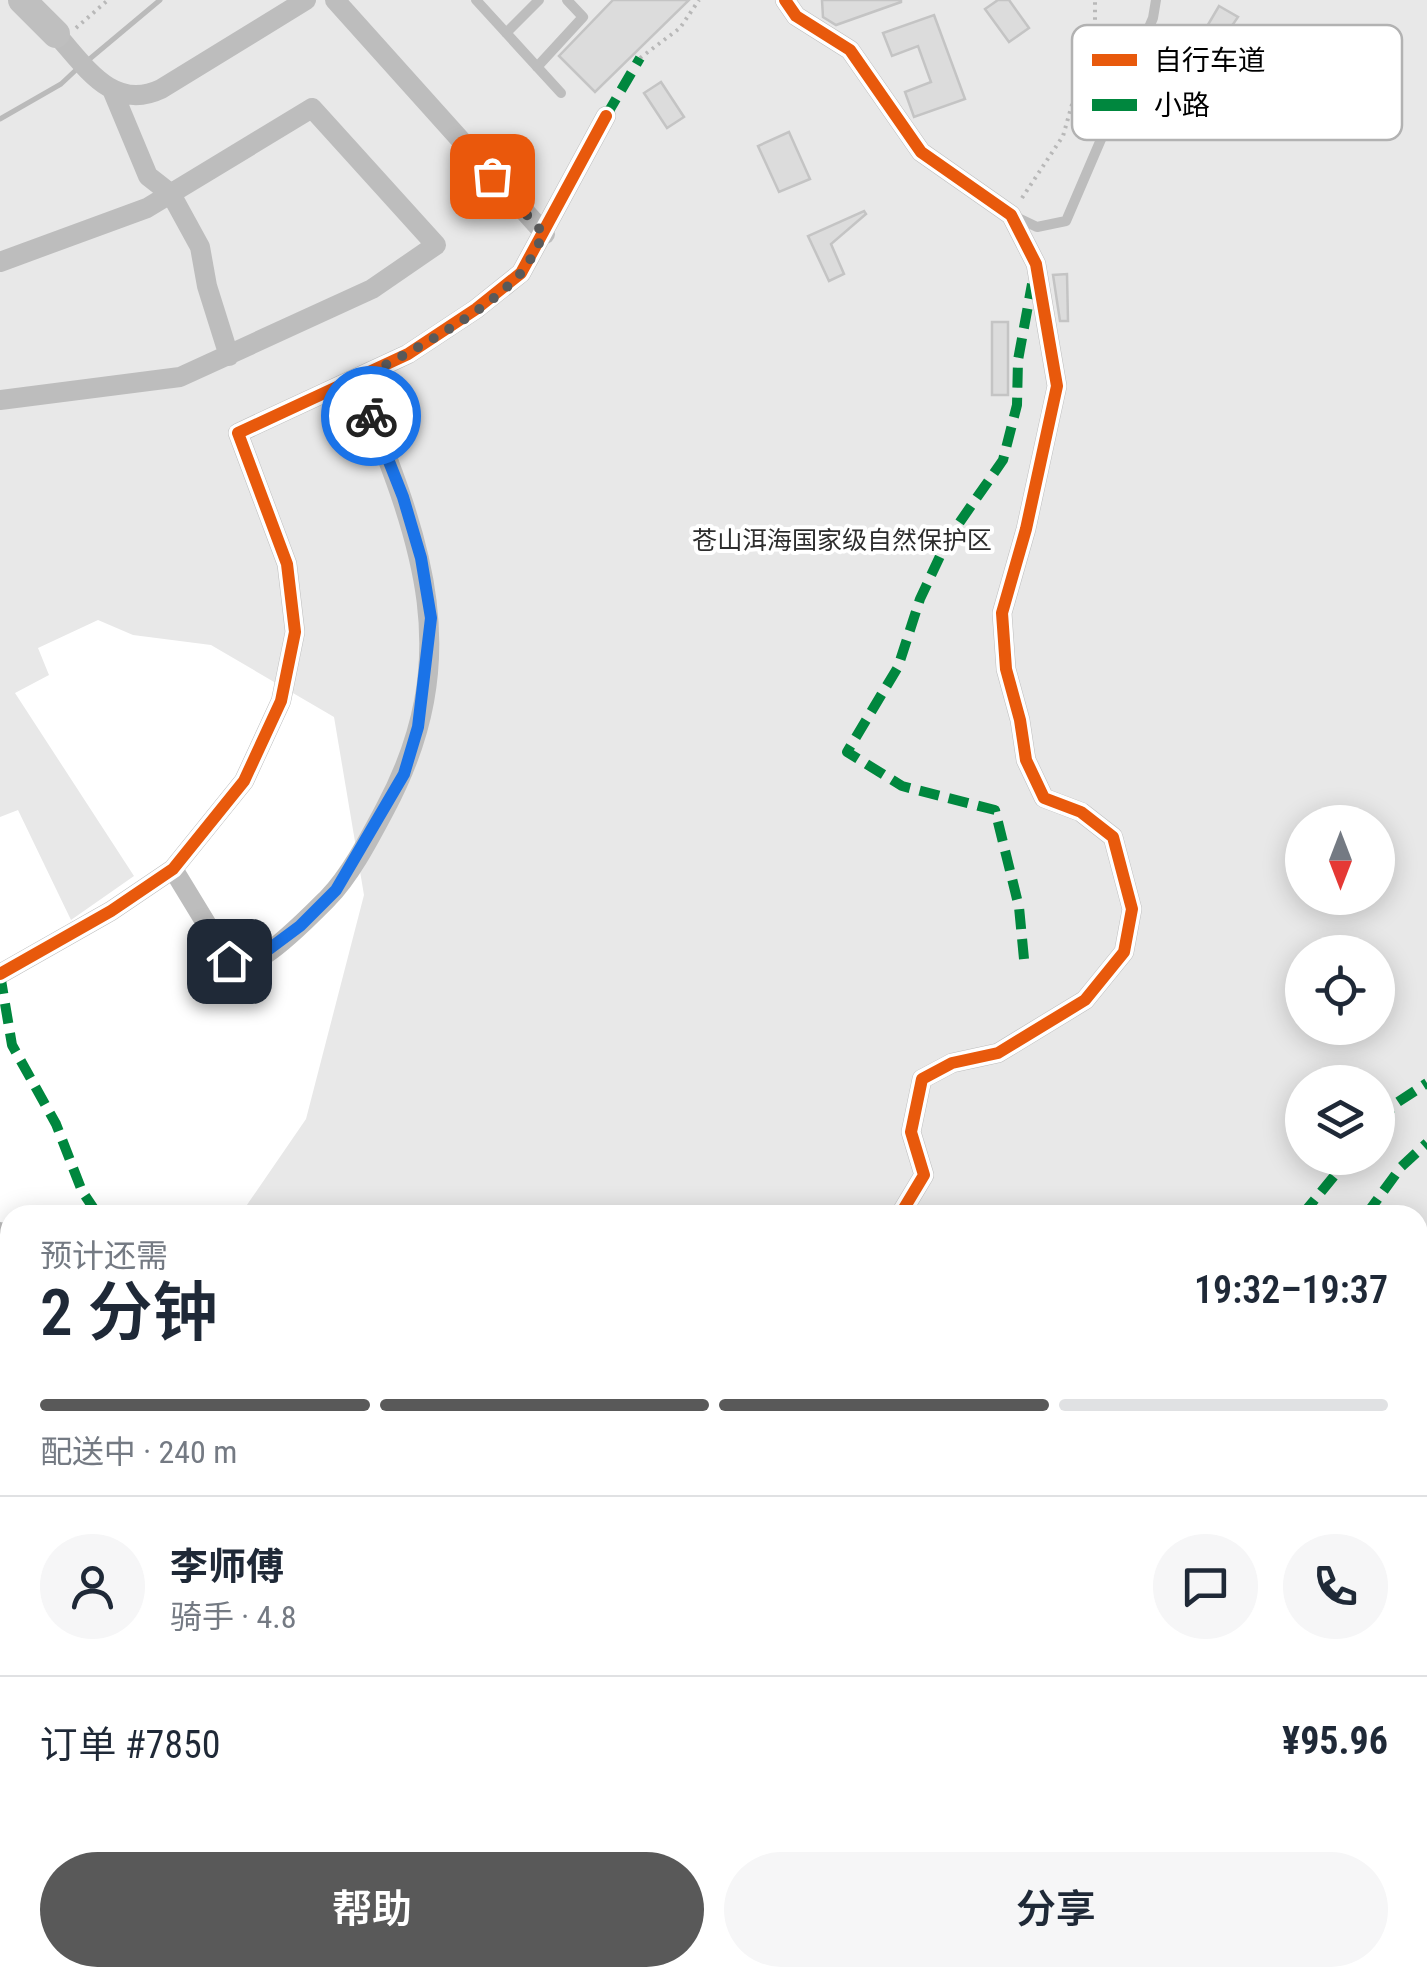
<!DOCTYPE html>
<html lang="zh">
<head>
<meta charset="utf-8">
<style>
	:root { --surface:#fff; --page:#f6f6f7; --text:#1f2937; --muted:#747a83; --line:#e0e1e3; --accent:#595959 }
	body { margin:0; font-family:"Roboto Condensed","Noto Sans SC",sans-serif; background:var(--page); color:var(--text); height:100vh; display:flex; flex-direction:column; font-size:38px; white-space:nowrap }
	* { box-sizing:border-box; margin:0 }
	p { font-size:32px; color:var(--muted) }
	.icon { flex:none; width:55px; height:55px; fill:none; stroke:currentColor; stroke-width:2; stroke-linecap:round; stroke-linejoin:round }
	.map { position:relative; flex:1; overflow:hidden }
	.sheet { position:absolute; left:0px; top:1205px; width:1428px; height:782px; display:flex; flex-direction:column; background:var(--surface); border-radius:30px 30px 0 0; box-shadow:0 5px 25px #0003 }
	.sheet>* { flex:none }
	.needle { width:65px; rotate:180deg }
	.buttons { position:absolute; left:1285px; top:805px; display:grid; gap:20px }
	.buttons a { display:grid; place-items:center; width:110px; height:110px; border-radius:50%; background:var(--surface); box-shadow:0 5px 25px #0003; font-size:50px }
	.pin { position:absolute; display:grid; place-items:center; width:85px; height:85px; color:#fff; margin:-42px; border-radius:20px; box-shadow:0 5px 15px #0006 }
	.courier { position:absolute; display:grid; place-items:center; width:100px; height:100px; margin:-50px; border:8px solid #1a73e8; border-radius:50%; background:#fff; color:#222; box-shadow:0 2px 12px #0007 }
	.summary em { font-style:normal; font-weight:600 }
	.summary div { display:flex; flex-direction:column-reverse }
	.summary { display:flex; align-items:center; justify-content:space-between; height:170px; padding:0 40px }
	h1 { font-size:65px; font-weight:600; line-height:75px }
	.bar { display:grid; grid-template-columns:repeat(4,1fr); gap:15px 10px; align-content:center; height:120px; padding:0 40px }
	.bar i { height:12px; border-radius:8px; background:var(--line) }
	.bar .current { background:var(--accent) }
	.bar p { grid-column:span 4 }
	.line { display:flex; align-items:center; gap:25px; padding:0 40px; border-top:2px solid var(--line) }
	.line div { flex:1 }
	.round { display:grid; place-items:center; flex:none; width:105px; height:105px; border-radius:52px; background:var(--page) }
	.button { display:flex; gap:20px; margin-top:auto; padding:20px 40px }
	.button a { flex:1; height:115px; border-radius:60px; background:var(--accent); color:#fff; font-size:40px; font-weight:600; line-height:115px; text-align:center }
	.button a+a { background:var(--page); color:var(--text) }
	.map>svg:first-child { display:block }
</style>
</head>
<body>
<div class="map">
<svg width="1427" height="1986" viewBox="0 0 1427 1986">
	<rect width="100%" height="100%" fill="#fff"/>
	<path fill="#e8e8e8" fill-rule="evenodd" d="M0,0h1427v1986h-1091l-10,-8h1092v-763h-1178l66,-96 58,-224 -30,-178 -123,-72 -78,-10 -35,-15 -60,28 11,27 -34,18 119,183 -63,44 -53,-110 -18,7zM1302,822h76v76h-76zM1302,952h76v76h-76zM1302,1082h76v76h-76z"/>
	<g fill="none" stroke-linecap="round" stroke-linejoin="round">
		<path stroke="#bababa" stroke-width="5" d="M86,62l74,-62
			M0,119l61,-35 16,-15"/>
	</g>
	<path fill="#dcdcdc" stroke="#c4c4c4" stroke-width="2.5" d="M613,0h76l-94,92 -36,-36z
		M822,0h79v2l-65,23 -13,-8z
		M998,0h11l20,28 -20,14 -24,-33z
		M1219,6l19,11 -18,26 -24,53 -24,-10 -2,5 -24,-10 18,-41 28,12z
		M934,15l31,84 -51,18 -9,-25 26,-10 -13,-36 -26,10 -9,-23z
		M661,82l23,35 -17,11 -23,-35z
		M789,132l21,47 -31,13 -21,-46z
		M864,211l2,3 -35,30 13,30 -15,7 -21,-45z
		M1067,274l1,47h-8l-7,-46z
		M992,322h16v73h-16z"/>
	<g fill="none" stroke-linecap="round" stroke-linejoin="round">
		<path stroke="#b8b8b8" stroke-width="4" stroke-dasharray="2.5 5" stroke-linecap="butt" d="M76,28l32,-28
			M640,58l40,-30 19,-28
			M1022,198l41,-62 32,-112v-24"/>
		<path stroke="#bdbdbd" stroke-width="10" d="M476,0l85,93
			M506,33l33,-33
			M537,67l46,-50 -16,-17
			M1016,217l21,10 29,-6 87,-203 3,-18"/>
		<path stroke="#bdbdbd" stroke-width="20" d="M335,0l210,234
			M785,0l11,16 54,34 71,102 90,63 25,49 21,122 -31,143 -24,84 4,56 14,51 6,40 18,38 37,14 32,25 19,72 -8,43 -39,48 -87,53 -46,10 -30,16 -11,53 13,43 -24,40
			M56,34c29,32 57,78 105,55l145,-89
			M113,92l35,84 23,18 29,53 7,39 22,70
			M0,262l147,-54 165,-100 124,137 -64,44 -192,88 -180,23
			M173,869l56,92c6,0 16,2 23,0 19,-5 61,-48 76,-63 23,-24 41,-59 57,-89 85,-159 32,-276 -28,-429
			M0,974l111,-63 62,-42 71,-88 37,-80 14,-69 -8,-68 -49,-131 170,-79 68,-45 45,-36 85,-157
			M0,1232l10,18
			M0,1616l10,1
			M0,1894l10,4
			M294,1978l10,8"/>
		<path stroke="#bfbfbf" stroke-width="28" d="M22,0l34,34"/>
		<path stroke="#00873e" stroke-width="10" stroke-dasharray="20 10" stroke-linecap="butt" d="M606,116l34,-58
			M1024,959l-5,-52 -24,-97 -93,-24 -55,-34 51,-85 22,-68 28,-60 55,-79 14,-55 1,-45 14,-76
			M0,974l12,71 44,79 26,67 16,24
			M1378,1124l17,-20 32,-21
			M1302,1215l47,-57
			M1366,1215l35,-48 26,-24
			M1418,1661l9,2
			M1418,1735h9
			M0,1760l10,-5
			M0,1869l10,12"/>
		<defs>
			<path id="cycleway" d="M785,0l11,16 54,34 71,102 90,63 25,49 21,122 -31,143 -24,84 4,56 14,51 6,40 18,38 37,14 32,25 19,72 -8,43 -39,48 -87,53 -46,10 -30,16 -11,53 13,43 -24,40
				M0,974l111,-63 62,-42 71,-88 37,-80 14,-69 -8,-68 -49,-131 170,-79 68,-45 45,-36 85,-157"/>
		</defs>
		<use href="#cycleway" stroke="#fff" stroke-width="19"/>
		<use href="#cycleway" stroke="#e8590c" stroke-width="12"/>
	</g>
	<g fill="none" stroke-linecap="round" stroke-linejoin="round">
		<path stroke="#595959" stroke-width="10" stroke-dasharray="0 18" d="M371,416l-14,-36c49,-26 126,-65 163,-106 10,-11 17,-28 24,-40l-52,-58"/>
		<path stroke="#1a73e8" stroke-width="12" d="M229,961h24l47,-35 36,-36 68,-116 14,-47 13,-109 -10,-60 -18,-61 -32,-81"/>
	</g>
	<g text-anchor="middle" stroke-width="8" stroke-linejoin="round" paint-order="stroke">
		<g font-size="25" fill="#2d2d2d" stroke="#fff">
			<text x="842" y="549">苍山洱海国家级自然保护区</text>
		</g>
	</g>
	<rect x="1072" y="25" width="330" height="115" rx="15" fill="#fff" stroke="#b2b2b2" stroke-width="2.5"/>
	<rect x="1092" y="54" width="45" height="12" fill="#e8590c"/>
	<rect x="1092" y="99" width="45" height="12" fill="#00873e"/>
	<g font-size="28" fill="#000">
		<text x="1154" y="70">自行车道</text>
		<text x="1154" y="115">小路</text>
	</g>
</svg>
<div class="buttons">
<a><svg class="needle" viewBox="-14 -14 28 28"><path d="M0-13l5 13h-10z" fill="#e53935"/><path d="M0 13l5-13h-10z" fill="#747a83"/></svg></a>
<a><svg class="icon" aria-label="locate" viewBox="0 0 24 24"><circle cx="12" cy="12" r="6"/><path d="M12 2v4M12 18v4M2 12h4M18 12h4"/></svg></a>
<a><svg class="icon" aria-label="layers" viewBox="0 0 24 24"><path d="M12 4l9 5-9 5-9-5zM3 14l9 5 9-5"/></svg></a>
</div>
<div class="pin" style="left:492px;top:176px;background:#ea580c"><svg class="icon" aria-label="bag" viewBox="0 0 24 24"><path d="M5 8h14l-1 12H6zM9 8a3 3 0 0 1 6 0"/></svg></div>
<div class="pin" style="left:229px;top:961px;background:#1f2937"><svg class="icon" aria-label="home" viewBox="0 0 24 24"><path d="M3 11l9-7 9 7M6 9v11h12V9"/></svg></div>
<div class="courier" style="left:371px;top:416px"><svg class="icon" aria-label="bike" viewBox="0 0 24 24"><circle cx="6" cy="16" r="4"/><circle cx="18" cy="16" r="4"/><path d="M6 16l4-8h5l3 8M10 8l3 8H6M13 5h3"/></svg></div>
<section class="sheet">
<div class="summary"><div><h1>2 分钟</h1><p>预计还需</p></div><em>19:32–19:37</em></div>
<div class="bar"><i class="current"></i><i class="current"></i><i class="current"></i><i></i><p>配送中 · 240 m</p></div>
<div class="line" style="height:180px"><a class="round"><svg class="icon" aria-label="person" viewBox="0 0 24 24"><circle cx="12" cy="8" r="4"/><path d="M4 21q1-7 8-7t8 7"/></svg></a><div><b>李师傅</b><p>骑手 · 4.8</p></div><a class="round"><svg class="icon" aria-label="chat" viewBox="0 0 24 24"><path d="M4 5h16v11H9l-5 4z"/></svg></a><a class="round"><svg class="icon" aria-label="phone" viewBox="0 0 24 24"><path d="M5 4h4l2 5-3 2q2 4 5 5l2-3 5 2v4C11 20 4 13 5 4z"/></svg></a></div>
<div class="line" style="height:130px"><div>订单 #7850</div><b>¥95.96</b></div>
<div class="button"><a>帮助</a><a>分享</a></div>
</section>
</div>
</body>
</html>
